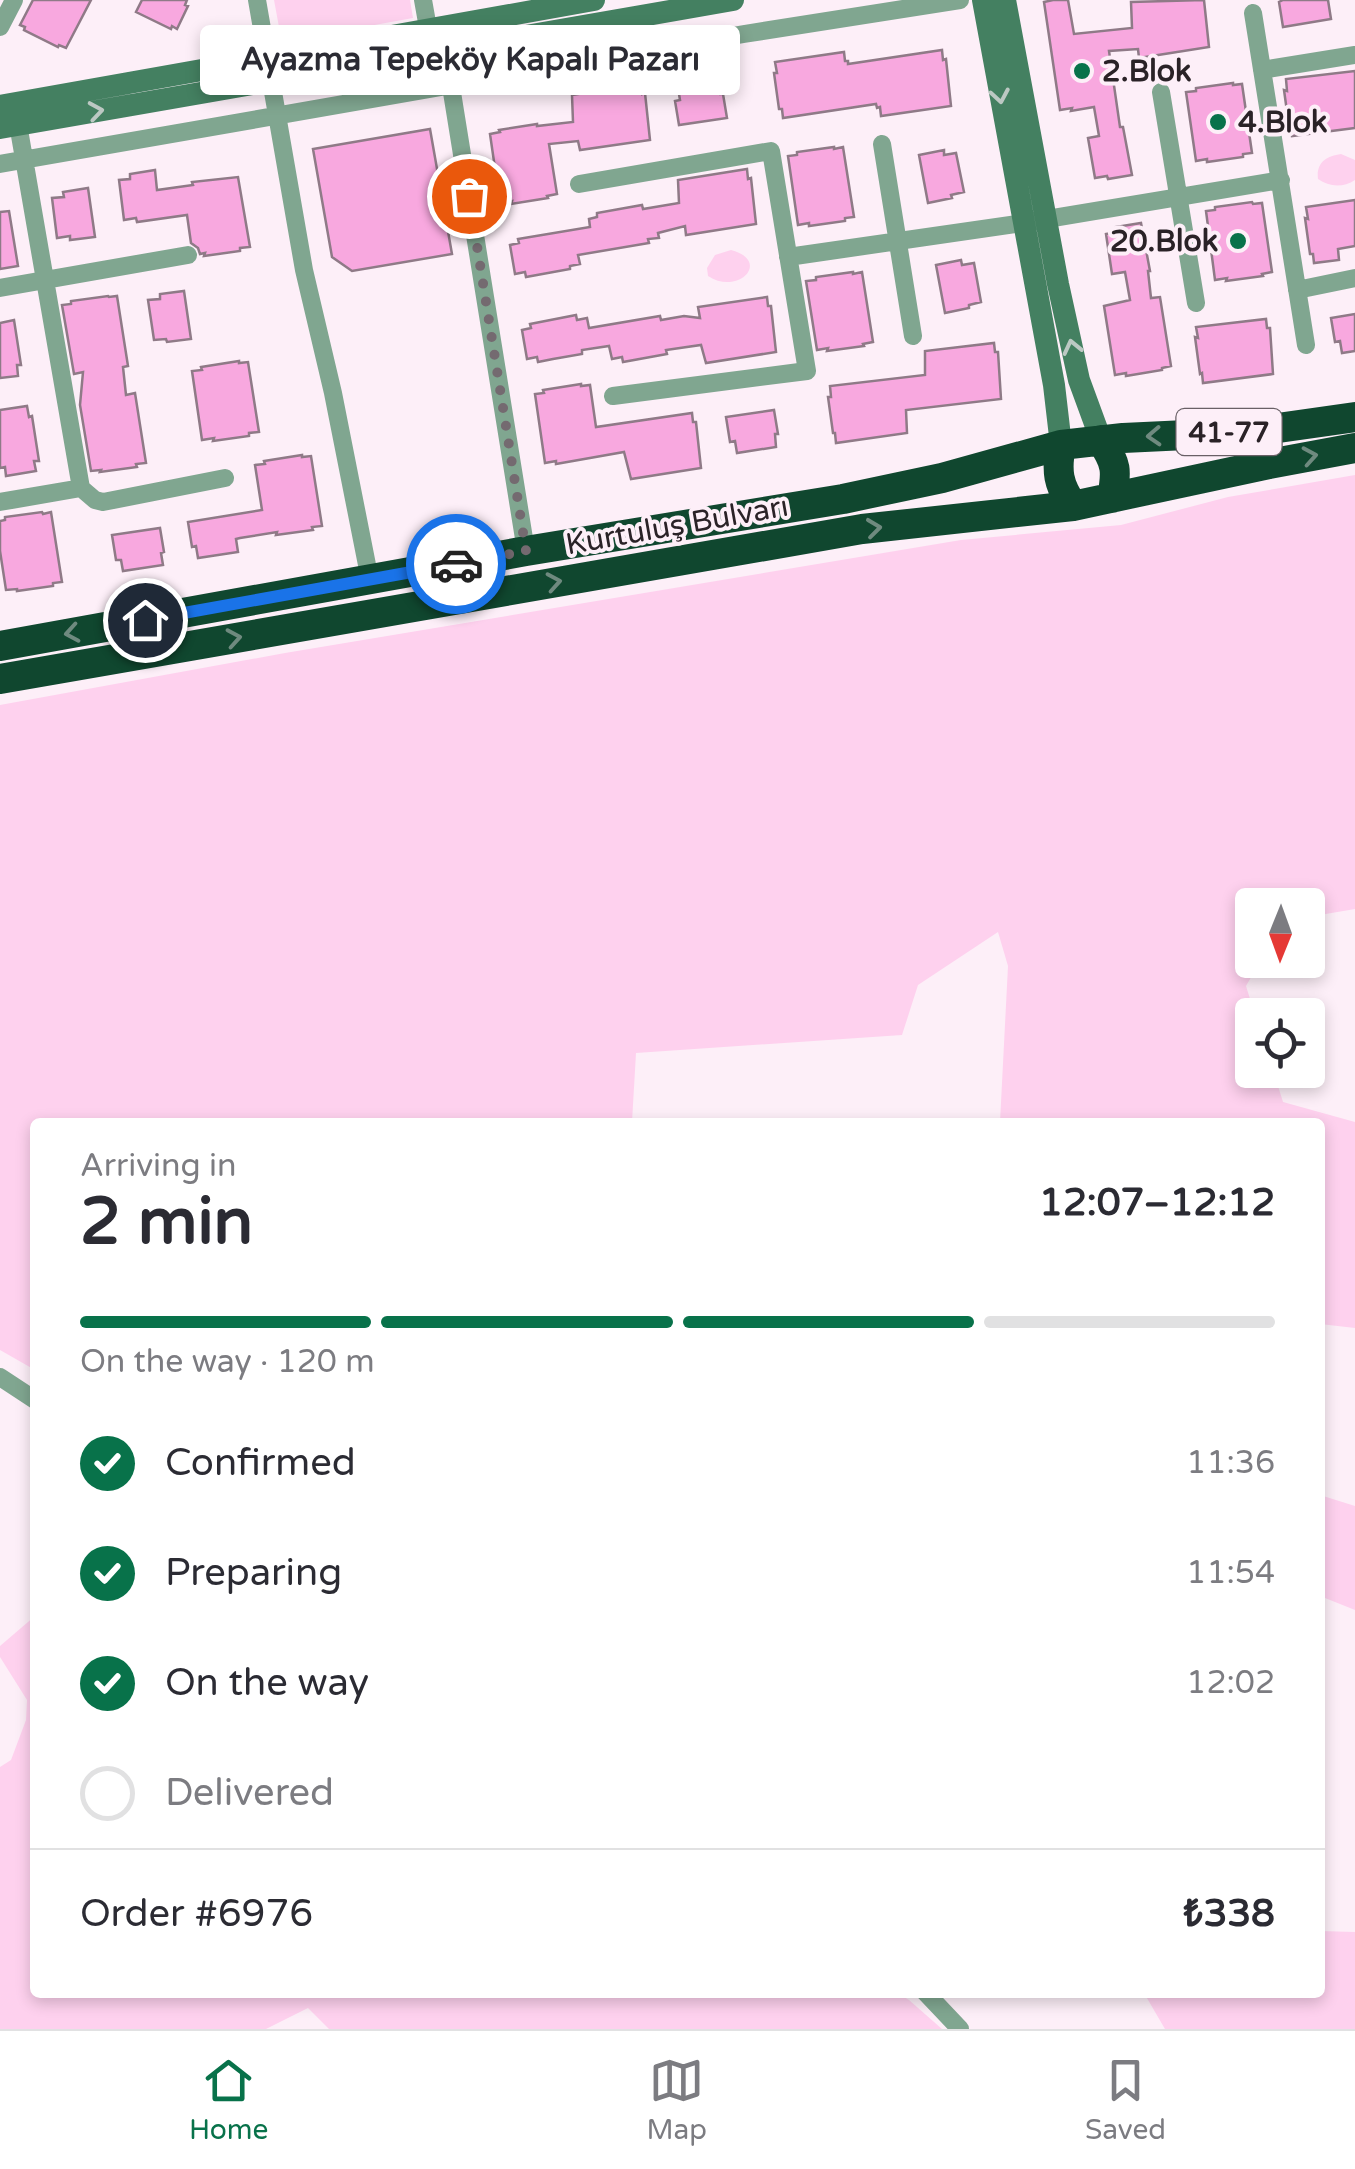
<!DOCTYPE html>
<html lang="en">
<head>
<meta charset="utf-8">
<style>
	:root { --surface:#fff; --page:#f7f7f7; --text:#2b2b33; --muted:#7c7c81; --line:#e1e1e2; --accent:#08724a }
	body { margin:0; font-family:"Varela Round",sans-serif; background:var(--page); color:var(--text); height:100vh; display:flex; flex-direction:column; font-size:38px; white-space:nowrap }
	* { box-sizing:border-box; margin:0 }
	p { font-size:32px; color:var(--muted) }
	.icon { flex:none; width:55px; height:55px; fill:none; stroke:currentColor; stroke-width:2; stroke-linecap:round; stroke-linejoin:round }
	.map { position:relative; flex:1; overflow:hidden }
	.sheet { position:absolute; left:30px; top:1118px; width:1295px; height:880px; display:flex; flex-direction:column; background:var(--surface); border-radius:10px; box-shadow:0 5px 15px #0003 }
	.sheet>* { flex:none }
	.needle { width:65px; rotate:181deg }
	.fabs { position:absolute; left:1235px; top:888px; display:grid; gap:20px }
	.fabs a { display:grid; place-items:center; width:90px; height:90px; border-radius:10px; background:var(--surface); box-shadow:0 5px 15px #0003; font-size:50px }
	.pin { position:absolute; display:grid; place-items:center; width:85px; height:85px; color:#fff; margin:-42px; border:5px solid #fff; border-radius:50%; box-shadow:0 2px 10px #0007 }
	.courier { position:absolute; display:grid; place-items:center; width:100px; height:100px; margin:-50px; border:8px solid #1a73e8; border-radius:50%; background:#fff; color:#222; box-shadow:0 2px 12px #0007 }
	.bubble { position:absolute; height:70px; border-radius:10px; background:var(--surface); box-shadow:0 5px 15px #0003; font-size:32px; font-weight:700; line-height:70px; text-align:center }
	.overview em { font-style:normal; font-weight:700 }
	.overview div { display:flex; flex-direction:column-reverse }
	.overview { display:flex; align-items:center; justify-content:space-between; height:170px; padding:0 50px }
	h1 { font-size:65px; font-weight:700; line-height:75px }
	.bar { display:grid; grid-template-columns:repeat(4,1fr); gap:15px 10px; align-content:center; height:120px; padding:0 50px }
	.bar i { height:12px; border-radius:8px; background:var(--line) }
	.bar .active { background:var(--accent) }
	.bar p { grid-column:span 4 }
	.line { display:flex; align-items:center; gap:25px; padding:0 50px; border-top:2px solid var(--line) }
	.line div { flex:1 }
	ol { padding:0 50px; list-style:none }
	li { display:flex; align-items:center; gap:30px; height:110px }
	li p { margin-inline-start:auto }
	li .icon { padding:10px; border-radius:50%; background:var(--accent); color:#fff; stroke-width:4 }
	li:last-child { color:var(--muted) }
	li i { width:55px; height:55px; border:5px solid var(--line); border-radius:50% }
	.dock { display:flex; justify-content:space-around; align-items:center; height:140px; border-top:2px solid var(--line); background:var(--surface); font-size:28px; color:var(--muted) }
	.dock a { display:grid; justify-items:center; gap:5px }
	.dock .active { color:var(--accent) }
	.map>svg:first-child { display:block }
</style>
</head>
<body>
<div class="map">
<svg width="1355" height="2029" viewBox="0 0 1355 2029">
	<rect width="100%" height="100%" fill="#fdeff8"/>
	<path fill="#fed1ee" d="M274,0h136l3,18 -121,22 -13,-13z
		M1341,154l14,6v20c-12,8 -26,7 -37,-1 -2,-16 8,-23 23,-25z
		M731,250c41,11 7,46 -23,26l-1,-8 8,-13z
		M1355,475v434l-47,8v-12h-56v55h9l-15,26 9,29h-3v55h21l10,32 72,20v206l-35,-4v-202h-320l8,-156 -10,-34 -80,53 -16,50 -266,18 -4,69h-597v248l-35,-20v-645l285,-52 676,-113 160,-15 107,-28z
		M1320,1495l35,11v104l-35,-14z
		M35,1616v376h861l13,8 33,29h-613l-21,-21 -42,21h-266v-262l11,-7 15,-40 1,-20 -27,-43v-11z
		M1320,1931l35,1v97h-190l-21,-36 176,-1z"/>
	<path fill="#f8a8df" stroke="#8f7a87" stroke-width="2.5" d="M33,0h58l-25,48 -7,-3 -1,2 -34,-17 1,-3 -5,-2z
		M142,0h45l-2,5 3,1 -11,23 -5,-3 -1,3 -35,-17z
		M1053,0h15l6,34 58,-6 -1,-26 73,-2 5,47 -70,11 -1,-9 -29,2 11,76h3l9,48 -24,4 -1,-3 -12,2 -7,-40 11,-2 -5,-29 -23,4 1,-3 -12,2 -16,-108z
		M1283,0h45l3,19 -48,8 -4,-25z
		M942,50l1,10 3,-1 5,47 -70,10 -1,-9 -3,1 -1,-4 -93,14 -1,-9h-3l-5,-36h3l-2,-11 69,-10 1,9h3v3z
		M1355,71v57l-63,8 -1,-10h-2l-5,-36 3,1 -1,-12z
		M718,82l2,12h3l4,24 -48,7 -4,-24 5,-1 -2,-12z
		M1233,83v2l9,-1 10,69 -9,1v3l-36,5v-3l-11,2 -10,-69 10,-1v-3z
		M640,84l2,10 3,-1 5,47 -70,10 -2,-9 -29,3 8,50 -10,2 1,2 -37,6 1,-3 -12,2 -10,-69 10,-2 -1,-2 38,-6v2l36,-4 -1,-27z
		M430,129l22,125 -100,17 -20,-14 -19,-108z
		M834,147v2l9,-2 11,70 -9,1v3l-36,5v-3l-11,2 -10,-69 9,-1v-3z
		M944,150v5l12,-2 8,39 -13,3 1,3 -24,5 -9,-48z
		M747,169l1,10 3,-1 5,46 -70,11 -1,-9 -27,7 1,5 -11,1 1,4 -71,12 2,9 -10,2v3l-44,8 -1,-5 -10,2 -5,-29 9,-2 -1,-4 72,-12 -1,-8 8,-2v-4l45,-8 1,4 36,-6 -1,-23z
		M155,170l2,20 36,-5 -1,-3 46,-5 12,70 -10,1v3l-36,5 1,-3 -5,1 -2,-6 -7,-5 -4,-28 -50,7 -1,-4 -12,2 -5,-40 11,-1v-5z
		M88,188l7,49 -25,3v-4l-13,2 -5,-40 12,-1 -1,-5z
		M1355,200v46l-17,3 1,11 -25,3 -1,-9h-3l-5,-36 3,1 -2,-12z
		M1252,202l1,2 9,-1 10,69 -10,2 1,2 -37,5 1,-3 -12,2 -9,-69 9,-1v-3z
		M9,211l9,55 -18,3v-57z
		M1141,223l9,48h-2l3,27 9,-1 11,69 -9,2v2l-36,6v-3l-11,2 -11,-69 26,-6 -5,-28 -13,2 -6,-40 11,-2 -1,-5z
		M961,260l1,5 12,-2 7,39 -12,3v3l-24,5 -9,-48z
		M853,272v2l9,-2 11,70 -10,2 1,2 -37,5 1,-3 -11,2 -11,-69 10,-1v-3z
		M184,291l7,48 -24,3 -1,-3 -12,1 -6,-40 12,-1v-5z
		M108,296l1,1 8,-1 11,70 -5,1 3,28 9,-2 11,70 -10,1 1,3 -37,5 1,-2 -10,1 -11,-66 3,-33 -9,2 -12,-69 9,-1v-3z
		M767,297l1,9h3l5,46 -70,11 -5,-18 -35,5 1,4 -44,8 -1,-5 -10,2 -3,-13 -27,4v4l-29,5 -15,3 -1,-5 -10,2 -5,-29 9,-2 -1,-4 46,-9 1,5 10,-2 2,10 71,-12 1,4 23,-4 16,2 -2,-11z
		M1355,314v37l-13,2 -2,-12 -5,1 -4,-24z
		M1266,319l1,9h3l3,46 -70,9 -1,-10 -2,1 -5,-37 3,1 -2,-11z
		M14,320l7,45h-4l1,11 -18,2v-55z
		M994,343l1,9h3l3,47 -95,11 1,23 -71,10 -1,-10h-2l-5,-36h3l-1,-11 95,-11v-24z
		M239,361v2l9,-1 11,70 -10,1v3l-36,5 1,-3 -12,2 -10,-69 10,-1 -1,-3z
		M581,384v2l9,-1 6,42 96,-14 1,9h3l5,46 -70,11 -7,-27 -68,12v-3l-11,2 -10,-69 9,-1 -1,-3z
		M27,406l2,11 3,-1 7,45h-5l2,10 -30,5 -1,-9 -5,1v-58z
		M774,410l4,24h-3l1,13 -39,6 -2,-12 -5,1 -4,-25z
		M302,455v2l9,-1 11,70 -10,1 1,3 -37,5 1,-3 -37,6 -4,1 2,13 -40,6 -2,-12 -4,1 -4,-25 74,-12 -7,-45 10,-1 -1,-3z
		M42,512l1,2 8,-2 11,70 -9,1v3l-36,5v-2l-11,1 -6,-39v-30l5,-1v-3z
		M160,528l4,24 -3,1 2,12 -40,6 -2,-11h-5l-4,-25z"/>
	<g fill="none" stroke-linecap="round" stroke-linejoin="round">
		<path stroke="#80a690" stroke-width="18" d="M257,0l47,270 29,123 37,187
			M423,0l5,28
			M1253,13l53,332
			M0,27l14,-27
			M445,49l81,502
			M1262,70l93,-15
			M1161,92l35,211
			M882,144l31,192
			M0,164l744,-130 216,-34
			M579,184l192,-33 36,220 -194,25
			M788,257l235,-34 258,-43
			M0,288l188,-33
			M1297,290l58,-12
			M81,488l14,12 8,2 122,-24
			M0,502l81,-14 -63,-364
			M0,1377l35,23
			M925,1992l35,37"/>
		<path stroke="#448061" stroke-width="22" d="M983,0l71,385 7,60
			M1005,0l53,284 21,96 22,60
			M0,106l594,-106
			M0,128l733,-128"/>
		<path stroke="#10472f" stroke-width="30" d="M1101,440c16,24 16,31 11,58
			M1061,445c-5,26 -3,40 12,61
			M0,646l526,-95 317,-52 99,-21 119,-33 62,-7 127,-6 105,-15
			M0,679l862,-150 211,-23 196,-42 86,-16"/>
	</g>
	<defs><path id="oneway-chevron" d="M-2-3.5L2.5 0L-2 3.5" fill="none" stroke-width="1.6" stroke-linecap="round" stroke-linejoin="round" transform="scale(2.5)"/></defs>
	<g stroke="#bcc8c3">
		<use href="#oneway-chevron" transform="translate(1000 96) rotate(80)"/>
		<use href="#oneway-chevron" transform="translate(96 111) rotate(-9)"/>
		<use href="#oneway-chevron" transform="translate(1072 347) rotate(-103)"/>
	</g>
	<g stroke="#6f8a7f">
		<use href="#oneway-chevron" transform="translate(1154 436) rotate(177)"/>
		<use href="#oneway-chevron" transform="translate(1310 456) rotate(-10)"/>
		<use href="#oneway-chevron" transform="translate(874 528) rotate(-7)"/>
		<use href="#oneway-chevron" transform="translate(554 582) rotate(-10)"/>
		<use href="#oneway-chevron" transform="translate(72 633) rotate(170)"/>
		<use href="#oneway-chevron" transform="translate(234 638) rotate(-10)"/>
	</g>
	<g fill="none" stroke-linecap="round" stroke-linejoin="round">
		<path stroke="#746a70" stroke-width="10" stroke-dasharray="0 18" d="M456,564l70,-13 -57,-355"/>
		<path stroke="#1a73e8" stroke-width="12" d="M145,620l311,-56"/>
	</g>
	<g fill="#08724a" stroke="#fdeff8" stroke-width="4">
		<circle cx="1082" cy="71" r="10"/>
		<circle cx="1218" cy="122" r="10"/>
		<circle cx="1238" cy="241" r="10"/>
	</g>
	<g text-anchor="middle" stroke-width="8" stroke-linejoin="round" paint-order="stroke">
		<rect fill="#fdeff8" stroke="#696066" stroke-width="2.5" x="1176.5" y="409" width="105" height="46" rx="8"/>
		<g font-size="28" font-weight="bold" fill="#2a2227">
			<text x="1229" y="442">41-77</text>
		</g>
		<g font-size="30" font-weight="bold" fill="#2a2227" stroke="#fdeff8" text-anchor="start">
			<text x="1102" y="81">2.Blok</text>
			<text x="1238" y="132">4.Blok</text>
			<text x="1218" y="251" text-anchor="end">20.Blok</text>
		</g>
		<g font-size="30" fill="#2a2227" stroke="#fdeff8">
			<text transform="translate(677 525) rotate(-10)" y="10">Kurtuluş Bulvarı</text>
		</g>
	</g>
</svg>
<div class="fabs">
<a><svg class="needle" viewBox="-14 -14 28 28"><path d="M0-13l5 13h-10z" fill="#e53935"/><path d="M0 13l5-13h-10z" fill="#7c7c81"/></svg></a>
<a><svg class="icon" aria-label="locate" viewBox="0 0 24 24"><circle cx="12" cy="12" r="6"/><path d="M12 2v4M12 18v4M2 12h4M18 12h4"/></svg></a>
</div>
<div class="pin" style="left:469px;top:196px;background:#ea580c"><svg class="icon" aria-label="bag" viewBox="0 0 24 24"><path d="M5 8h14l-1 12H6zM9 8a3 3 0 0 1 6 0"/></svg></div>
<div class="pin" style="left:145px;top:620px;background:#1f2937"><svg class="icon" aria-label="home" viewBox="0 0 24 24"><path d="M3 11l9-7 9 7M6 9v11h12V9"/></svg></div>
<div class="courier" style="left:456px;top:564px"><svg class="icon" aria-label="car" viewBox="0 0 24 24"><path d="M5 17H2v-5l4-1 3-4h7l3 4 3 1v5h-3M9 17h6M6 11h13"/><circle cx="7" cy="17" r="2"/><circle cx="17" cy="17" r="2"/></svg></div>
<div class="bubble" style="left:200px;top:25px;width:540px">Ayazma Tepeköy Kapalı Pazarı</div>
<section class="sheet">
<div class="overview"><div><h1>2 min</h1><p>Arriving in</p></div><em>12:07–12:12</em></div>
<div class="bar"><i class="active"></i><i class="active"></i><i class="active"></i><i></i><p>On the way · 120 m</p></div>
<ol>
<li><svg class="icon" aria-label="check" viewBox="0 0 24 24"><path d="M5 12l5 5 9-10"/></svg>Confirmed<p>11:36</p></li>
<li><svg class="icon" aria-label="check" viewBox="0 0 24 24"><path d="M5 12l5 5 9-10"/></svg>Preparing<p>11:54</p></li>
<li><svg class="icon" aria-label="check" viewBox="0 0 24 24"><path d="M5 12l5 5 9-10"/></svg>On the way<p>12:02</p></li>
<li><i></i>Delivered</li>
</ol>
<div class="line" style="height:130px"><div>Order #6976</div><b>₺338</b></div>
</section>
</div>
<nav class="dock">
<a class="active"><svg class="icon" aria-label="home" viewBox="0 0 24 24"><path d="M3 11l9-7 9 7M6 9v11h12V9"/></svg>Home</a>
<a><svg class="icon" aria-label="map" viewBox="0 0 24 24"><path d="M3 6l6-2 6 2 6-2v14l-6 2-6-2-6 2zM9 4v14M15 6v14"/></svg>Map</a>
<a><svg class="icon" aria-label="saved" viewBox="0 0 24 24"><path d="M7 4h10v16l-5-4-5 4z"/></svg>Saved</a>
</nav>
</body>
</html>
